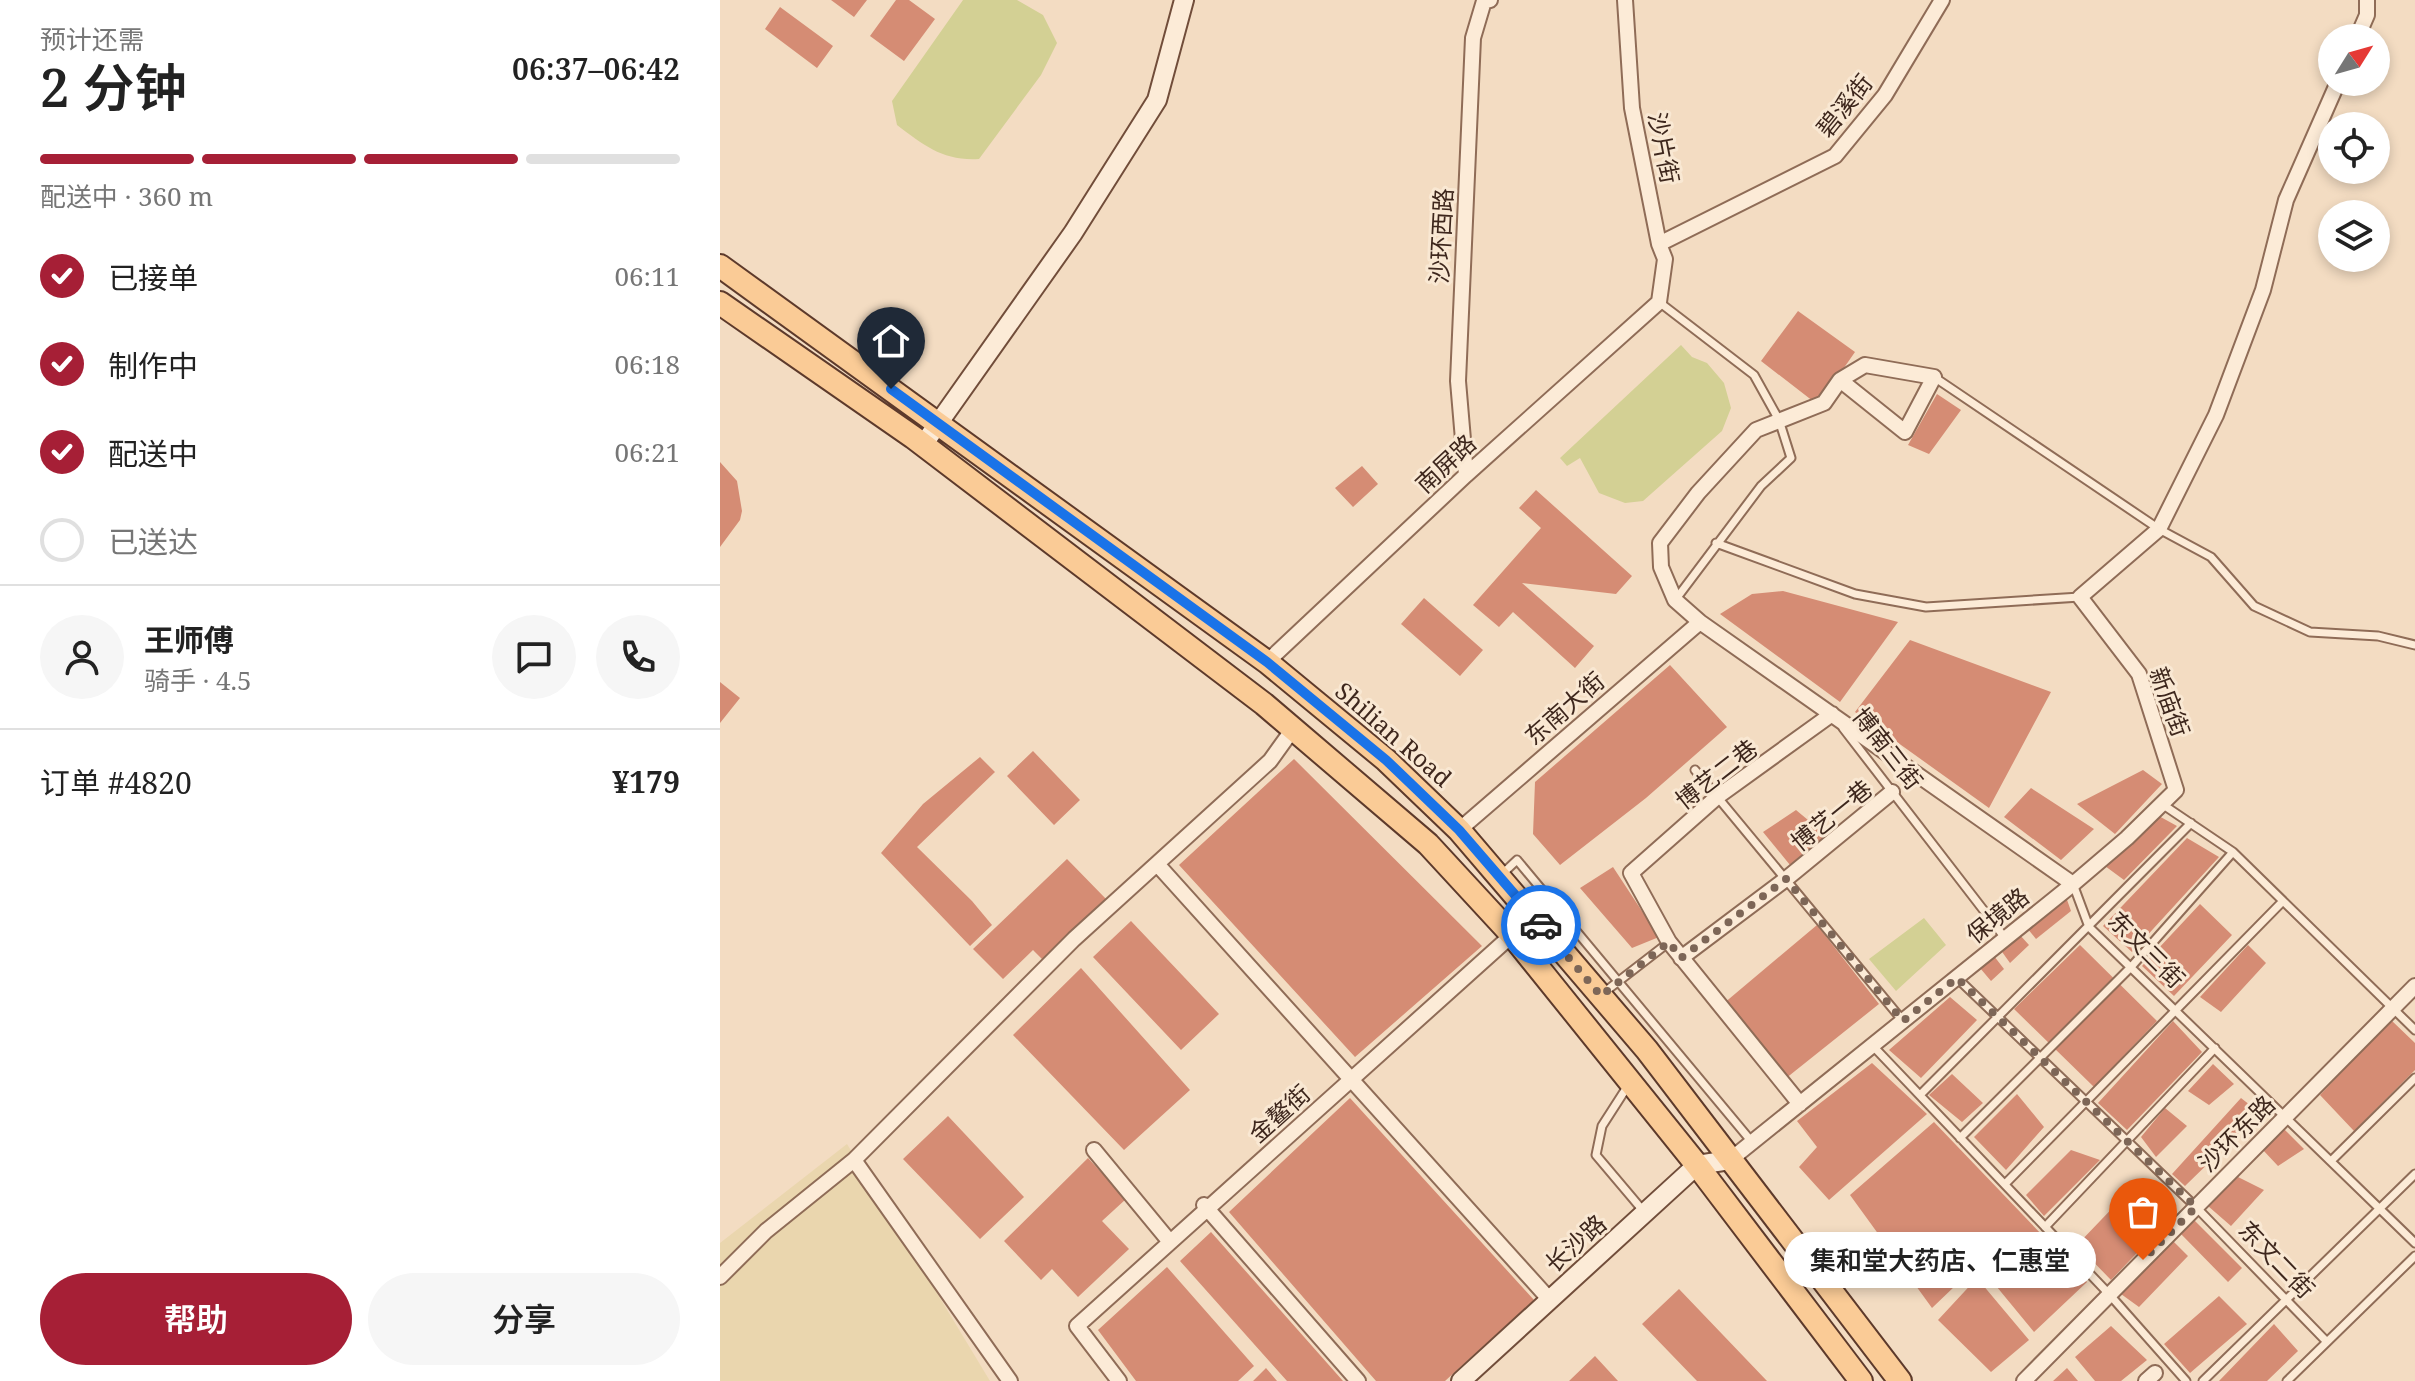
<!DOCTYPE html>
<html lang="zh">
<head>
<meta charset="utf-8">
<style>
	:root { --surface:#fff; --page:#f6f6f6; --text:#222; --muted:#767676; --line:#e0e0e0; --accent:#a61f36 }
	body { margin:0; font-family:"Noto Serif","Noto Sans SC",serif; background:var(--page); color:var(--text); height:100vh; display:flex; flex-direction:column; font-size:30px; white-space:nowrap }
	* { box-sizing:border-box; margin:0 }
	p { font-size:26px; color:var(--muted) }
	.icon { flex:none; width:44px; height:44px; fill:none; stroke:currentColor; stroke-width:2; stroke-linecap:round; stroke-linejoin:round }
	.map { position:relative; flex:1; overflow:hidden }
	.panel { display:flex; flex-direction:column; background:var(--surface); width:720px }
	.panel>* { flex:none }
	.needle { width:52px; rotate:53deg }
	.buttons { position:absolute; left:1598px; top:24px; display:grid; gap:16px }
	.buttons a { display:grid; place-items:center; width:72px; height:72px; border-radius:50%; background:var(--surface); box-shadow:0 4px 12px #0003; font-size:40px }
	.pin { position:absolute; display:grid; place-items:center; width:68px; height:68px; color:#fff; margin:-82px -34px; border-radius:50% 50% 50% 0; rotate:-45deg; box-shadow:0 0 8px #0007 }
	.pin .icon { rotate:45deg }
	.courier { position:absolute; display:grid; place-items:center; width:80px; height:80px; margin:-40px; border:6px solid #1a73e8; border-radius:50%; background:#fff; color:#222; box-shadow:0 2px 10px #0007 }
	.bubble { position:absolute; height:56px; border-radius:28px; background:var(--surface); box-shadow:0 4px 12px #0003; font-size:26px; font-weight:600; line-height:56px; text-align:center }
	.headline em { font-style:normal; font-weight:600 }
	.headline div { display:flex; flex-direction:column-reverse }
	.headline { display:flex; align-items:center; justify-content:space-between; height:136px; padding:0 40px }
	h1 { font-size:52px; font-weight:600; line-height:60px }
	.bar { display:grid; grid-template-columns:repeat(4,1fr); gap:12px 8px; align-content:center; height:96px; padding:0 40px }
	.bar i { height:10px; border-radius:6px; background:var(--line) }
	.bar .current { background:var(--accent) }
	.bar p { grid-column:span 4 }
	.line { display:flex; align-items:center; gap:20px; padding:0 40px; border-top:2px solid var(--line) }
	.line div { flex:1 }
	.round { display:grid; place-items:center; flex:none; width:84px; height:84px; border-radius:42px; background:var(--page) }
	ol { padding:0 40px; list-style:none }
	li { display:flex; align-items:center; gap:24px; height:88px }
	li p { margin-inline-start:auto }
	li .icon { padding:8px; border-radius:50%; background:var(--accent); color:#fff; stroke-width:4 }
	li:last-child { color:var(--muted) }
	li i { width:44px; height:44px; border:4px solid var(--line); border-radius:50% }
	.button { display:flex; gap:16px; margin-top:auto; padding:16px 40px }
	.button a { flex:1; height:92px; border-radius:48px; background:var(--accent); color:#fff; font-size:32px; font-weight:600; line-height:92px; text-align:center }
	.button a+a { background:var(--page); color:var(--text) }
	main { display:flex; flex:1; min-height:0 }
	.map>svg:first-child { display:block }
</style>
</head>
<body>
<main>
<section class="panel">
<div class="headline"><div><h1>2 分钟</h1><p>预计还需</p></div><em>06:37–06:42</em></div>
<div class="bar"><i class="current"></i><i class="current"></i><i class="current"></i><i></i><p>配送中 · 360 m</p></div>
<ol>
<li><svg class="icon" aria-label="check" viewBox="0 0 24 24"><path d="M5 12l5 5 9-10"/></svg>已接单<p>06:11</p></li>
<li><svg class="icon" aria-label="check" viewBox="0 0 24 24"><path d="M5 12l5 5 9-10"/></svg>制作中<p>06:18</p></li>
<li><svg class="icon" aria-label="check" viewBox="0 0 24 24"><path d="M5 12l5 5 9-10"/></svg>配送中<p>06:21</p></li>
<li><i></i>已送达</li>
</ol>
<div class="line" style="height:144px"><a class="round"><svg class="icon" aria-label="person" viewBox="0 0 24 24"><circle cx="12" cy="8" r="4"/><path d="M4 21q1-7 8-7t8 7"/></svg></a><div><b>王师傅</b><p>骑手 · 4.5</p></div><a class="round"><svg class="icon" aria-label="chat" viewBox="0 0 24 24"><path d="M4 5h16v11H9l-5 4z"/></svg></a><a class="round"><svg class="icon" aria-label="phone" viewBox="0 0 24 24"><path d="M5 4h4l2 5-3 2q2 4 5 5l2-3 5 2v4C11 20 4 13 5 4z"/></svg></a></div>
<div class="line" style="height:104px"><div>订单 #4820</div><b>¥179</b></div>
<div class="button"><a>帮助</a><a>分享</a></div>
</section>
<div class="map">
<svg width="1695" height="1381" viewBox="0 0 1695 1381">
	<rect width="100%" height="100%" fill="#f3dcc2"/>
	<path fill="#ead6ae" d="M127,1144l143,237h-270v-138z"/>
	<path fill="#d3d094" d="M243,0h54l26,15 14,28 -16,32 -62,84c-36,2 -54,-13 -82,-34l-5,-24z
		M961,345l11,12 15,6 17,20 7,25 -9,23 -79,70 -18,2 -26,-10 -19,-35 -13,8 -7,-8z
		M1204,918l22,27 -50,46 -27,-32z"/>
	<path fill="#d58c74" d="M111,0h36l-13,17z
		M176,0h13l26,19 -31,42 -34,-25z
		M60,7l53,39 -16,22 -52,-39z
		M1078,311l57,41 -37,53 -57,-44z
		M1217,394l24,16 -32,44 -21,-9z
		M0,462l17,19 5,30 -2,9 -20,27z
		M642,466l16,18 -25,23 -18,-19z
		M816,490l96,86 -16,18 -94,-11 72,63 -19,22 -62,-56 -14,15 -26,-22 68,-77 -22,-20z
		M1063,591l115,31 -58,80 -120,-88 32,-20z
		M704,598l59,52 -23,26 -59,-52z
		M1190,640l141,52 -62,116 -134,-96z
		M950,665l57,62 -81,71 -86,67 -27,-31 2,-52z
		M0,682l20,16 -20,25z
		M313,751l47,49 -26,25 -47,-49z
		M260,757l15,15 -78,75 55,54 20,24 -22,21 -89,-93 42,-49z
		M574,759l188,187 -127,111 -176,-192z
		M1423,770l19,14 -47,50 -38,-30z
		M1311,788l63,41 -33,31 -57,-43z
		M1076,810l30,25 -36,30 -27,-33z
		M1437,815l20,11 -53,54 -19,-14z
		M1467,838l32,19 -87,95 -29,-26z
		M347,859l40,41 -63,61 -11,-11 -30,29 -30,-30z
		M893,867l46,70 -27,11 -52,-60z
		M1346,897l5,14 -35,28 -9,-11z
		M1480,904l32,31 -58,61 -32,-30z
		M411,921l88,93 -38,36 -88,-93z
		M1097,925l62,79 -94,75 -62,-75z
		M1299,934l10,11 -19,18 -10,-14z
		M1360,945l77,76 -63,66 -80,-78z
		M1528,945l18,18 -45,49 -21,-15z
		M1274,956l10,13 -13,12 -11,-13z
		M361,968l109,122 -66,60 -111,-115z
		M1230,997l27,23 -56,58 -32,-28z
		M1671,1020l24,23v27l-61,61 -34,-36z
		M1453,1021l29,31 -75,78 -29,-27z
		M1152,1063l55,51 -98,86 -30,-33 18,-20 -20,-26z
		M1493,1064l21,20 -25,21 -21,-14z
		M1232,1074l31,29 -21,19 -33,-27z
		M1297,1094l27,33 -38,43 -32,-33z
		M630,1098l184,202 -89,81h-69l-147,-169z
		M1521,1098l19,15 -75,73 -13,-12z
		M1445,1108l22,18 -31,31 -15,-20z
		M228,1116l76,81 -44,42 -77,-80z
		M1214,1122l153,160 -53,50 -56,-68 -46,44 -82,-113z
		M1562,1127l22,22 -26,17 -16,-17z
		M1351,1150l29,10 -56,56 -18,-21z
		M368,1158l38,41 -24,22 27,28 -51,48 -26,-28 -11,11 -37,-39z
		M1518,1177l26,13 -33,36 -23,-20z
		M1404,1196l36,33 -49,51 -34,-35z
		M1473,1219l49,49 -14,14 -47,-48z
		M491,1232l132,149h-56l-107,-120z
		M1453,1241l15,15 -49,51 -18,-13z
		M447,1267l87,99 -16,15h-102l-38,-51z
		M1257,1278l52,62 -38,32 -53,-52z
		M959,1289l88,92h-70l-55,-57z
		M1499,1296l28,28 -57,49 -26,-29z
		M1554,1324l24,27 -31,30h-48z
		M1391,1326l36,34 -26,21h-26l-20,-24z
		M875,1356l23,25h-49z
		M546,1368l11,13h-24z
		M1347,1368l11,13h-25z"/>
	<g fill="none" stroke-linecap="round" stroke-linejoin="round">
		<defs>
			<path id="lane" d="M939,302l95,73 25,45 12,38 -30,28 -85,113
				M1214,377l225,152 52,28 43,49 56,26 68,4 37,9
				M996,543l139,51 71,13 154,-10
				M1123,728l162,210
				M975,770l208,251
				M1442,804l71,48 182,178
				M780,876l17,-16 235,282
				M1353,884l16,43 326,316
				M1237,978l239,229 131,135
				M882,994l66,-51
				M1152,1045l237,249 77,87
				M909,1084l-27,42 -6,29 49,58
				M1200,1095l271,-272
				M1240,1138l171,-171 102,-115
				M1611,1161l84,-83
				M1285,1184l278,-283
				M1325,1227l170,-179
				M1483,1381l212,-207
				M1567,1381l128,-125"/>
			<path id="street" d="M1637,38l10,-23v-15
				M939,244l176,-88 50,-61 57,-95
				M1120,380l65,52 29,-55 -69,-12 -25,15 -16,23 -68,27 -58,63 -38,50 1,24 14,33 25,22 373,262
				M746,475l-8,-94 15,-343 11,-37 6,-1
				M547,662l199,-187 193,-173 6,-43 -6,-15 -27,-136 -7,-108
				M739,830l241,-208
				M437,864l393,436
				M961,958l105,-79 106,-87
				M1080,1104l-131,-162 -38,-69 86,-76 115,-83
				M374,1150l76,92
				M134,1160l156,221
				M1010,1160l343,-276 54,-46 49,-48 -37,-116 -59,-77 79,-68 57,-114 47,-125 23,-90 52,-118
				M484,1205l154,176
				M0,1277l46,-46 88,-71 220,-221 196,-178 23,-32
				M399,1381l-42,-55 435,-391
				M1304,1381l391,-395
				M1426,1381l9,-8"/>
			<path id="secondary" d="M203,445l150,-212 84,-133 27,-100
				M741,1381l236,-216 33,-5"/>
			<path id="primary" d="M0,266l547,396 119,98 73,70 188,220 253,331
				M0,303l193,134 351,267 164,140 84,91 185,230 164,216"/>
		</defs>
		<use href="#lane" stroke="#8f6c57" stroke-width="11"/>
		<use href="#street" stroke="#8f6c57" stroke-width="18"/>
		<use href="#secondary" stroke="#714d3a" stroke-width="22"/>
		<use href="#primary" stroke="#5d3a2b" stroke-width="26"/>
		<use href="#lane" stroke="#fcebd7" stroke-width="7"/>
		<use href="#street" stroke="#fcebd7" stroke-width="14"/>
		<use href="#secondary" stroke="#fcebd7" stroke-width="18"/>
		<use href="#primary" stroke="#facb96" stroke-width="22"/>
	</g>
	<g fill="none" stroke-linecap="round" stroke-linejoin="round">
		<path stroke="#7d6657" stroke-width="8" stroke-dasharray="0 14.4" d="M821,925l60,71 68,-54 12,16 105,-79 117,142 54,-43 239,229 -53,53"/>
		<path stroke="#1a73e8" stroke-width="10" d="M171,389l376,273 119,98 73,70 82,95"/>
	</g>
	<g text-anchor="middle" stroke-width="6" stroke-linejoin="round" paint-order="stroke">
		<g font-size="24" fill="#3e271d" stroke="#f9e8d3">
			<text transform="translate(1125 106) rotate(-51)" y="8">碧溪街</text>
			<text transform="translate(943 148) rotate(79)" y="8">沙片街</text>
			<text transform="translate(722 236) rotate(-87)" y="8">沙环西路</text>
			<text transform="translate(726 464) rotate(-43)" y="8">南屏路</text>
			<text transform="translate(1449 702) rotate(70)" y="8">新庙街</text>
			<text transform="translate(845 709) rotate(-41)" y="8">东南大街</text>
			<text transform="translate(673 735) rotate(41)" y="8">Shilian Road</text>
			<text transform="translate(1167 749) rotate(52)" y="8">博南三街</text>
			<text transform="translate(997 775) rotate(-38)" y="8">博艺二巷</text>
			<text transform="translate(1112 816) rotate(-39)" y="8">博艺一巷</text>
			<text transform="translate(1278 916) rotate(-39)" y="8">保境路</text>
			<text transform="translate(1426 950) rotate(45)" y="8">东文三街</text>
			<text transform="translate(560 1114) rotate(-42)" y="8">金鳌街</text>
			<text transform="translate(1517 1134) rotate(-45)" y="8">沙环东路</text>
			<text transform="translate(856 1244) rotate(-42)" y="8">长沙路</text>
			<text transform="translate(1556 1260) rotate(46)" y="8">东文二街</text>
		</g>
	</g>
</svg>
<div class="buttons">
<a><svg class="needle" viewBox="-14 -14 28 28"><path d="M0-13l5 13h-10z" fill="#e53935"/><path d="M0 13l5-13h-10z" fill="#767676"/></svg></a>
<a><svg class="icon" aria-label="locate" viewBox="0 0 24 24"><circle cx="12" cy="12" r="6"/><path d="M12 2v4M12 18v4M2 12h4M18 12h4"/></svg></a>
<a><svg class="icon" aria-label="layers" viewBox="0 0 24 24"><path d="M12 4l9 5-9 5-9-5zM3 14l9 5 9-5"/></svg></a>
</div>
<div class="pin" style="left:1423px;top:1260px;background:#ea580c"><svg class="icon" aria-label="bag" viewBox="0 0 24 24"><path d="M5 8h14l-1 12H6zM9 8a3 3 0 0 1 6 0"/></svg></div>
<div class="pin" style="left:171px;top:389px;background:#1f2937"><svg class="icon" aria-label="home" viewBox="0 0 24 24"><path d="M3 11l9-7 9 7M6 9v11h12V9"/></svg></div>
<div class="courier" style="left:821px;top:925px"><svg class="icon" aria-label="car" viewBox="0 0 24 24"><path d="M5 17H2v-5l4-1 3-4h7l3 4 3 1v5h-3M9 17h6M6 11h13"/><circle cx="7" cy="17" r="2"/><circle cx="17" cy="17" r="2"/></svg></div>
<div class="bubble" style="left:1064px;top:1232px;width:312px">集和堂大药店、仁惠堂</div>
</div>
</main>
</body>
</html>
